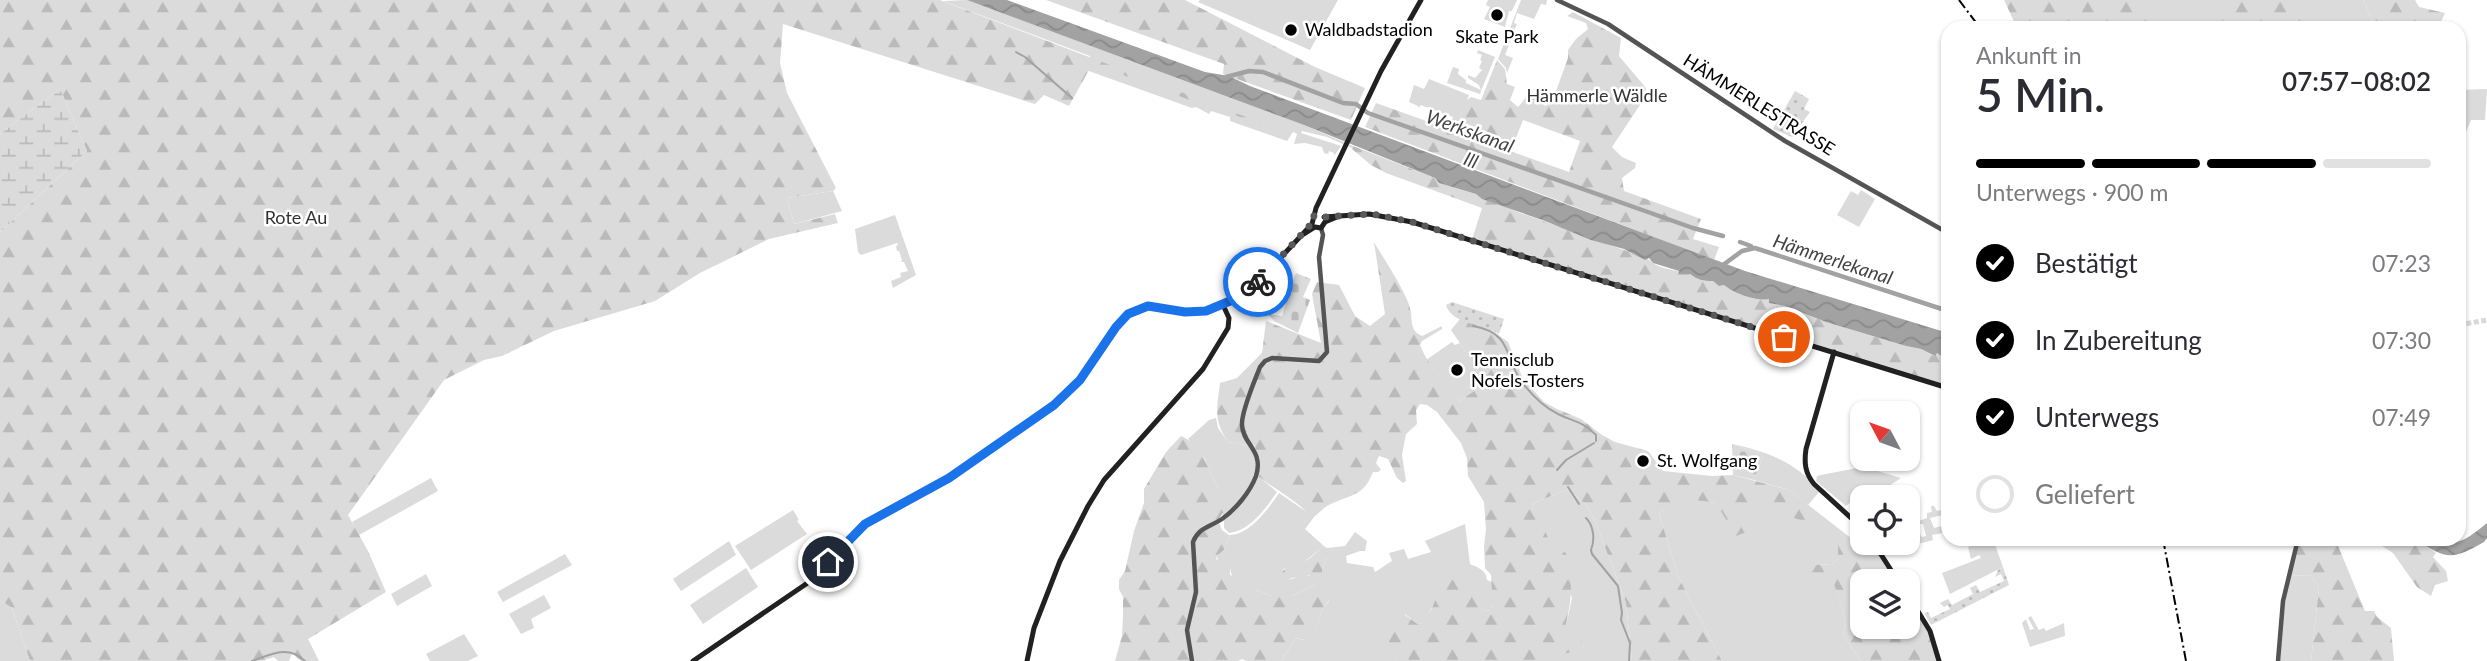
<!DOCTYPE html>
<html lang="de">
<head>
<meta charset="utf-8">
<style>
	:root { --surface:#fff; --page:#f2f2f3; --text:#2b2b33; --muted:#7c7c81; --line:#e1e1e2; --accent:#000 }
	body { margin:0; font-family:Lato,sans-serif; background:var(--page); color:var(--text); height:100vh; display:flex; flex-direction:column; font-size:26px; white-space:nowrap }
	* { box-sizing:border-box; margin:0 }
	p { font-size:23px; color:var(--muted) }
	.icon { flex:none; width:38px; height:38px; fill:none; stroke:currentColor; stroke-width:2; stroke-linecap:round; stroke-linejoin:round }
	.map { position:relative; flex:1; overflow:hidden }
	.sheet { position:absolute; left:1941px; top:21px; width:525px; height:525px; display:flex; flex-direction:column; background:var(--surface); border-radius:21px; box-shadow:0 2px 5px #0004 }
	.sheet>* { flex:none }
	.needle { width:46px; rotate:311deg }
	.buttons { position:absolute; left:1850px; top:401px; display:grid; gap:14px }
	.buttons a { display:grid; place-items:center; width:70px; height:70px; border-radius:14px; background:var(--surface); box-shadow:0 2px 5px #0004; font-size:35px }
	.pin { position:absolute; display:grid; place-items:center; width:60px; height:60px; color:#fff; margin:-30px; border:4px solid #fff; border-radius:50%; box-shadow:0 2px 7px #0007 }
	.courier { position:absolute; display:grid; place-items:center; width:70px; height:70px; margin:-35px; border:5px solid #1a73e8; border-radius:50%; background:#fff; color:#222; box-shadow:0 2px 9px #0007 }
	.summary em { font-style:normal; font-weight:600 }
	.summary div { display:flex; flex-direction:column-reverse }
	.summary { display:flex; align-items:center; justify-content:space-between; height:119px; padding:0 35px }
	h1 { font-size:46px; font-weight:600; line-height:52px }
	.bar { display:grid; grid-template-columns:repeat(4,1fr); gap:10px 7px; align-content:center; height:84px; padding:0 35px }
	.bar i { height:9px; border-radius:5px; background:var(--line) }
	.bar .on { background:var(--accent) }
	.bar p { grid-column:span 4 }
	ol { padding:0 35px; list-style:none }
	li { display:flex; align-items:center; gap:21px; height:77px }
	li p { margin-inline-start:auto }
	li .icon { padding:7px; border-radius:50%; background:var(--accent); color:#fff; stroke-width:4 }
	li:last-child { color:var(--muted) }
	li i { width:38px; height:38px; border:4px solid var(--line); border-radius:50% }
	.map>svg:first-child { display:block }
</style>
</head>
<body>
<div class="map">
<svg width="2487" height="661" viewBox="0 0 2487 661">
	<defs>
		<pattern id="forest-firs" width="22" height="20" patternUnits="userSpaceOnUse" patternTransform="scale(1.75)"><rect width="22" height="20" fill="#dbdbdb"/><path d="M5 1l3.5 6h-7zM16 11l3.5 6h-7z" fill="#bababa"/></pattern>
		<pattern id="wetland-marsh" width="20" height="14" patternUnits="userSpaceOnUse" patternTransform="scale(1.75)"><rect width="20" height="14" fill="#dbdbdb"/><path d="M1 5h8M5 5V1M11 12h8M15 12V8" fill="none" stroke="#bababa"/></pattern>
		<pattern id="cemetery-stones" width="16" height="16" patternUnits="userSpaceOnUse" patternTransform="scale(1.75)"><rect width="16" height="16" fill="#dbdbdb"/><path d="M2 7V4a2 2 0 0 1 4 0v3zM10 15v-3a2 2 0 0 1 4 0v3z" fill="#bababa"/></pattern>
		<pattern id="garden-dots" width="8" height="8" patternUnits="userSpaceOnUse" patternTransform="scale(1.75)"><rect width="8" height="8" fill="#dbdbdb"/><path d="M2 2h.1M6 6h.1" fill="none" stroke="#bababa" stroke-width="1.8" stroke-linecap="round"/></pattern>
		<pattern id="water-waves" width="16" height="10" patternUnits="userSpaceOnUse" patternTransform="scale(1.75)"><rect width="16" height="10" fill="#a2a2a2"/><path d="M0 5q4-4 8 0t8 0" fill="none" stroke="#8a8a8a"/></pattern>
	</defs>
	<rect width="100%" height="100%" fill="#fff"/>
	<path fill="#dbdbdb" d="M967,0l337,125 49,21 -1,2 -25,-11 -25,-6 -1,2 40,13 -7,10v-3l-5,-2 -1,3 -4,-1 -2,-6 -17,-4 -11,1 3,-10 -4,-2 -6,9 -57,-20v-4l-19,-6 -2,3 -13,-7 -4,1 -106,-38 4,-14 -147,-55z
		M1200,0h138l-28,50 -112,-48z
		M1488,0h29l-5,11h-3l-4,16 -21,-8 6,-12 -4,-2z
		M1521,0h26l-1,5 -5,-1 -7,15 -17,-6 -3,10 3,1 -12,31 8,3 -6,15 -1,-5 -8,-9z
		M2141,0h222l13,28h-218z
		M1478,50l17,7 -14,34 -1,3 -33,-11 6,-16 6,2 -1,5 8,6v3l15,7 -2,-5 -11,-7v-3l7,3 7,-8 -3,-2 3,-7 -2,-1 2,-5 -5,-2z
		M1429,79l40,16 -10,26 -7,-1 1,-3 -32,-12 -3,3v-2l-9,-4 5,-17 10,4z
		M2487,89l-2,31h-14l-12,28v-58z
		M1861,190l14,9 -16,28 -22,-12 14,-24 7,4z
		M833,191l9,20 -48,13 -7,-26z
		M895,215l21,60 -23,13 -2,-7 10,-4 -1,-4 8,-2 -4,-9h-3l1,-2 -3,-9h-2l-1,-5 2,-1 -1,-2 -36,12 -3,-3 -3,-23z
		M1452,342l3,3 5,-2 6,9 6,2 14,24 -7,10 -20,13 -33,-41z
		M1216,418l2,10 10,14 23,4c14,27 -8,53 -28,70v-5l6,-6 -6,-16 -6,-2 -12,-28 -17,-20 21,-19z
		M1732,444c36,8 64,18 88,47l-12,14 -19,-15 -35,-10 9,-25z
		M1857,468l17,2 27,8 -21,14 -22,4 -12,10 -30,-25 1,-5 4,-1z
		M1258,476l19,16c-11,16 -27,39 -48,41l-5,-5v-8z
		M431,478l7,13 -79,44 -7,-13z
		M1568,489l18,16 8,13 32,85 6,58h-73l-1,-6 26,-7 -18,-22 6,-28 -40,-94z
		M1279,493l35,24 -9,12 19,17 -20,16 -21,7 -6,15 28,-10 6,3 3,8 -22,11h-20l-19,-7h-18l-5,-21 -12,-6 -1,-6 8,-7 4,-14c21,0 39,-26 50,-42z
		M1689,499l27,4 25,-1 81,24 16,20v13l-6,5 -19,1 -3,14 23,1 13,42 -3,13 18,26h-139l-44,-85 -19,-63 13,-10z
		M1946,503l1,11 -17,4 4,10 11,-3 2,-3 1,10 -16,3 1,5 -49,13 -7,-10h12l2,3 26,-8 -1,-4 4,-1 1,4 5,-1 -3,-12h-3l-1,-3 8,-3v-5l5,-1 -1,-6h3l3,5 10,-2z
		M793,510l6,10 -2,1 10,13 -56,36 -16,-24z
		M1465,524l5,40c9,4 16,6 17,16l5,2 2,17 -2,11 -7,1 -29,-32c-18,7 -17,17 -26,32 -3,5 -7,10 -11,14l-14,-11 -17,13v13l4,6 4,15h-115l15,-23 8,2 9,-2 9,-28 7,-9 -7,-30 5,-13v-10l18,-2 10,-14 12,9 -2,10h-5l-14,5 1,7 26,4 2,5 17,-11 -3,-8 15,-4 4,10 23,-7 -6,-11z
		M1976,539h17l10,28 -53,27 -8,-21 39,-15 -2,-3 -8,4 -3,-12 9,-3z
		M729,541l7,14 -55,36 -8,-12z
		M565,554l7,11 -69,37 -6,-10z
		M746,568l12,19 -55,37 -13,-19z
		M426,574l6,12 -35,20 -6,-12z
		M2310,575l9,12 -8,74h-33l10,-85z
		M544,595l7,13 -20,11 3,9 -13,6 -12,-20z
		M0,600l12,8 18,53h-30z
		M2031,616l8,14 5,-2 2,3 18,-8 1,13 -35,11 -8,-24 4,-4 4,11 4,-1 -6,-11z
		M464,634l14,22 -10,5h-38l-4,-7z"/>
	<path fill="url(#forest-firs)" d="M0,0h940l350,134 -4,4 -6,-5 -60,-24h-15l-18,-10 -64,-24 -5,3 -28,-10 -21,38 -25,-11 -9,9 -252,-80 -3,39 7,30 49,95 -3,3 -46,7 7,26 41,-10 3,9 -69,16 -69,34 -45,28 -101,30 -52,25 -18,4 -40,20 -96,135 20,36 18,41 -78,47 11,22h-18l-9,-8 -3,8h-11l-4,-4 -12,4h-232l-18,-53 -12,-8v-368l87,-81 -27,-62 -60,45z
		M1046,0h139l130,67 50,21 -14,32 -128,-46 1,-10z
		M2004,0h148l15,28h-150z
		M2202,0h97l6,28h-72l-9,-5z
		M2363,0h52l4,7 26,6 -7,15h-62z
		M1573,12l48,26 -2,18 27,32 -2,11 -32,48 10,10 14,6 -1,5 -13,10 2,13 77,28 -8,20 26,8 -5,13 -349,-133 11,-24 193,69 11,-31 -57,-21 -9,23 -8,2 -10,-10 -37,-14 7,-20 5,-4 10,3 16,-40 8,9 2,15 8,3 -5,13 8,7 14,-16 13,15 7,-4 16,-44v-8l8,-11 12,-10 -2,-6 -19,-7z
		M1353,146l82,32 4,5 37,11 6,5c15,2 27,10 41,15 42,14 81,30 122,43 3,1 5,4 8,6 5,4 20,8 26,8v3h11c8,6 12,7 23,7l6,5 5,-1c9,8 32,17 45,14l1,4 15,3 41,16 80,24 15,3 13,7 3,-3 11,7v28l-476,-148 10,-32 -96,-35 -15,-8 -19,-16z
		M1374,242c9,16 36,55 37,71 1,10 0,18 11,23l20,-10v3l-20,12 -2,4c9,23 25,36 39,56l20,-13 1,-6 6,-4 -11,-16v-4l-9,-6 -15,-22 9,-11 30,10 18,13 15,37 21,23 13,7 24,10 21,16 13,7 33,9 15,20 49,5 21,-1 56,15 67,52 6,-4v4l11,1 25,38h-36v45h46v-31l22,36 9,30h-78l-18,-26 3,-13 -13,-41 -24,-2 -3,-6 7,-8 19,-1 6,-5v-13l-17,-20 -79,-23 7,28 -13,5 -20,-33c-26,-4 -36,-6 -57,10l19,63 44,85h-90l-6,-58 -32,-85 -8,-13 -18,-16 -36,15 21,44 13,5c7,29 6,44 0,72l12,2 6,22 -25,6v6h-163l-10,-26 2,-8 8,-8 -1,-6 5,-2 19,14 12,-15 10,-24 15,-8c12,8 19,22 29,33l6,-1 2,-4 -2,-31 -6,-7 -1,-22 2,-16 -2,-28 -16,-26 -1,-18 -6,-15 -24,-31 -10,-7 -7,-1 -4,6 1,14 -11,10 -4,21 4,26 -3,2 -6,-5 -9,-19 -9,-3 -3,7 5,7 -3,2h-5c-9,23 -19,22 -40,31 -8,3 -13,9 -19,14h-4c-7,-13 -39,-30 -52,-41l2,-16 -6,-15 -3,1 -23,-4c-15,-22 -11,-33 -8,-59l17,-5 25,-25 4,-32 55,22 -9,-49 5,-12 22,3 16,31 15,10 15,-12z
		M1181,436c20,8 28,32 36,51l13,1 2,4 -3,13 -11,15 4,10 7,5 -4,14 -8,7 -1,3 14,9v7l10,4 -4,10h17l19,7h20l22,-11 -5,-10 -18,3 -10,10 -4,-4c6,-21 12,-16 28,-23 8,-4 12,-10 19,-15l3,2v10l-5,13 10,25 -10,14 -9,29 -4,2 -13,-3 -15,23h-34l-5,-2 -4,2h-123l7,-25 1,-20v-19l-4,-8v-9l6,-9 9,-40 10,-28v-14l22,-37z
		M2298,539h40l-2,2 29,70h9l3,6 14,11 3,33h-83l8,-74 -9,-12 -22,1z
		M2371,539h44l21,14 -3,4 13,14 2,10 -13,4 -4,11 -14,-9 -24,-34z"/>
	<path fill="url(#wetland-marsh)" d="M60,89l27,62 -87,81v-98z"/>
	<path fill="url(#cemetery-stones)" d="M1296,273l15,6 -8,18 7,3 -12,33 -24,-12 -6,-7 14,2 4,-13 -3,-1z
		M1732,444l31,11 -9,25 -21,-5z"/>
	<path fill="url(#garden-dots)" d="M1795,91l14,8 -5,10 6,3 -18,25 -19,-8z
		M1452,302l52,17 -5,15c-15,-10 -48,-10 -53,-29z
		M2003,567l6,18 -78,40 -7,-12 4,-1 3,6 19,-9 -2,-4 -4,2 -4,-4 8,-4 4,6 21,-11 -3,-6 6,-3 4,7 24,-11 -3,-7 -6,3 3,-7z"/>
	<path fill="url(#water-waves)" d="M967,0h40l198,72 24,4 21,10 495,185 203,62v27l-11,-7 -2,3 -14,-7 -15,-3 -80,-24 -41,-16 -16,-3v-4c-12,3 -36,-6 -45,-14l-5,1 -6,-5c-11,0 -15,-1 -23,-7h-11v-3l-26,-8 -4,-5 -4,2 -21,-11 -33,-9 -46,-19 -63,-22 -6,-5 -37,-11 -4,-5 -131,-53z
		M2487,523v15l-3,4c-32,19 -39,17 -69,-3 41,0 36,14 72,-16z"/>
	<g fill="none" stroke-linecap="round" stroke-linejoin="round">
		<path stroke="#a2a2a2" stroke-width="2" d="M1016,52l9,5 47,41
			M1473,326c42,7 31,36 51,59 9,11 21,23 34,29 16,8 24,7 38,21v6
			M1557,470l9,-10 28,-17
			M1568,487l11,17
			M1586,518c8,8 9,22 5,32l1,4 26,32 4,27 -1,7 9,23 -1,18
			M252,661c20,-7 36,-16 53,0"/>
		<path stroke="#a2a2a2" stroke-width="4.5" d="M1226,77l23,-6 14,1 80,31 13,1 12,9 325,115 30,8
			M1740,242l11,4
			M1723,265l19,-14 13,-3 193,63"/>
		<path stroke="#d9d9d9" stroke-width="5" stroke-dasharray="5 2.5" stroke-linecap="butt" d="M2459,325l28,-5"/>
		<path stroke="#545454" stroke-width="4.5" d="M1557,0l51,24 177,117 163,92
			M1192,661l-5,-31 9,-38 -3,-50c6,-15 17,-15 29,-23 14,-10 28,-27 34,-43 8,-26 -13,-31 -14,-51 -1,-13 13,-45 18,-58l5,-6 7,-3 47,3 8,-9 -8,-95 4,-22 -2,-7
			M2278,661l5,-60 15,-62"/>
		<path stroke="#212121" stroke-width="5" d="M1324,217l45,-3 43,8 536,166
			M1304,234l11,-7 6,1 4,-6 12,-5
			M1834,352l-28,97c-2,14 -1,24 8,35l48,44
			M1873,542l25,39
			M1908,595l22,36 9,30
			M693,661l116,-79 60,-60 80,-44 103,-71 28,-27 36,-53 12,-13 20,-8 37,6 21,-1 24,-10 27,-18 55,-59 4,-16 65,-137 40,-71
			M1027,661l7,-33 26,-67 28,-55 16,-26 99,-111 25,-41 1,-10 -6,-13"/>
		<path stroke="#000" stroke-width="2" stroke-dasharray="10 3.5 2 3.5" stroke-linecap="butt" d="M1959,0l21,28
			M2163,539l23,122"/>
	</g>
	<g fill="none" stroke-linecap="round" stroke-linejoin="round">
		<path stroke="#595959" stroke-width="7" stroke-dasharray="0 12.6" d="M1258,282l54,-59 -1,-4 4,-4 9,2 49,-3 39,8 372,115"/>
		<path stroke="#1a73e8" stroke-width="9" d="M828,562l37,-38 84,-46 105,-73 26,-25 36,-53 12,-13 20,-8 37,6 21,-1 24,-10 28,-19"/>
	</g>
	<g fill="#000" stroke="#fff" stroke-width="2.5">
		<circle cx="1497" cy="15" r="7"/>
		<circle cx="1291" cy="30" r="7"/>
		<circle cx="1457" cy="370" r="7"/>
		<circle cx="1643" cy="461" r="7"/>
	</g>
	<g text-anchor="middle" stroke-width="5" stroke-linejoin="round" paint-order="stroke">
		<g font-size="18" fill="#000" stroke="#fff" text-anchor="start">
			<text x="1305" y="36">Waldbadstadion</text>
			<text x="1497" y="43" text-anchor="middle">Skate Park</text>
			<text x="1471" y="366">Tennisclub<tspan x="1471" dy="21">Nofels-Tosters</tspan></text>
			<text x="1657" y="467">St. Wolfgang</text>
		</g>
		<g font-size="18" fill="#323232" stroke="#fff">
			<text x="1597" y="102">Hämmerle Wäldle</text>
			<text x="296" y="224">Rote Au</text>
		</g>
		<g font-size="18" fill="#000" stroke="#fff">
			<text transform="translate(1759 105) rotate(32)" y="6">HÄMMERLESTRASSE</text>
		</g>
		<g font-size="19" font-style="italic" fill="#434343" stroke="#fff">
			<text transform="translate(1470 131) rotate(20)" y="7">Werkskanal</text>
			<text transform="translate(1471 160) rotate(21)" y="7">Ill</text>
			<text transform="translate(1833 259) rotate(18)" y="7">Hämmerlekanal</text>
		</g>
	</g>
</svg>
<div class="buttons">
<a><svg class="needle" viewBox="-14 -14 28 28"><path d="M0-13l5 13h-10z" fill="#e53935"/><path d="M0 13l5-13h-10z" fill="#7c7c81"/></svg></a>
<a><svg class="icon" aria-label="locate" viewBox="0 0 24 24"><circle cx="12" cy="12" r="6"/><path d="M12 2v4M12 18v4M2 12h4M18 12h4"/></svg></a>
<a><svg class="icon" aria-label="layers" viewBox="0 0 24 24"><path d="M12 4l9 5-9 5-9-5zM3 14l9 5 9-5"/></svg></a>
</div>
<div class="pin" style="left:1784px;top:337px;background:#ea580c"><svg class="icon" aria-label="bag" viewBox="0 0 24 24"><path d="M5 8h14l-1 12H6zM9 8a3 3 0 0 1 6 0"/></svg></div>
<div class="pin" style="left:828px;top:562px;background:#1f2937"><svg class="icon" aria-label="home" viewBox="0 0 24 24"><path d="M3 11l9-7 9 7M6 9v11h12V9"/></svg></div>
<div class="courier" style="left:1258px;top:282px"><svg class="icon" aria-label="bike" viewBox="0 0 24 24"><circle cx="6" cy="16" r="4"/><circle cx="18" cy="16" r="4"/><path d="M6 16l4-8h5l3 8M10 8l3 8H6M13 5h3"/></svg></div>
<section class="sheet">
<div class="summary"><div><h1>5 Min.</h1><p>Ankunft in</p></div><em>07:57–08:02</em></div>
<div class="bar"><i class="on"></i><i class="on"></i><i class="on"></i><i></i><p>Unterwegs · 900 m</p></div>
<ol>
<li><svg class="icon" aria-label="check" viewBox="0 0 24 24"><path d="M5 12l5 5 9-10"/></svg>Bestätigt<p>07:23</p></li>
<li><svg class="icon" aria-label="check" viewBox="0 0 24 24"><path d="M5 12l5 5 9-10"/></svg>In Zubereitung<p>07:30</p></li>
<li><svg class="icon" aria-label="check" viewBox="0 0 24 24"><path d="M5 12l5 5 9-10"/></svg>Unterwegs<p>07:49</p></li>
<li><i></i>Geliefert</li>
</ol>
</section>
</div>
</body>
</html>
